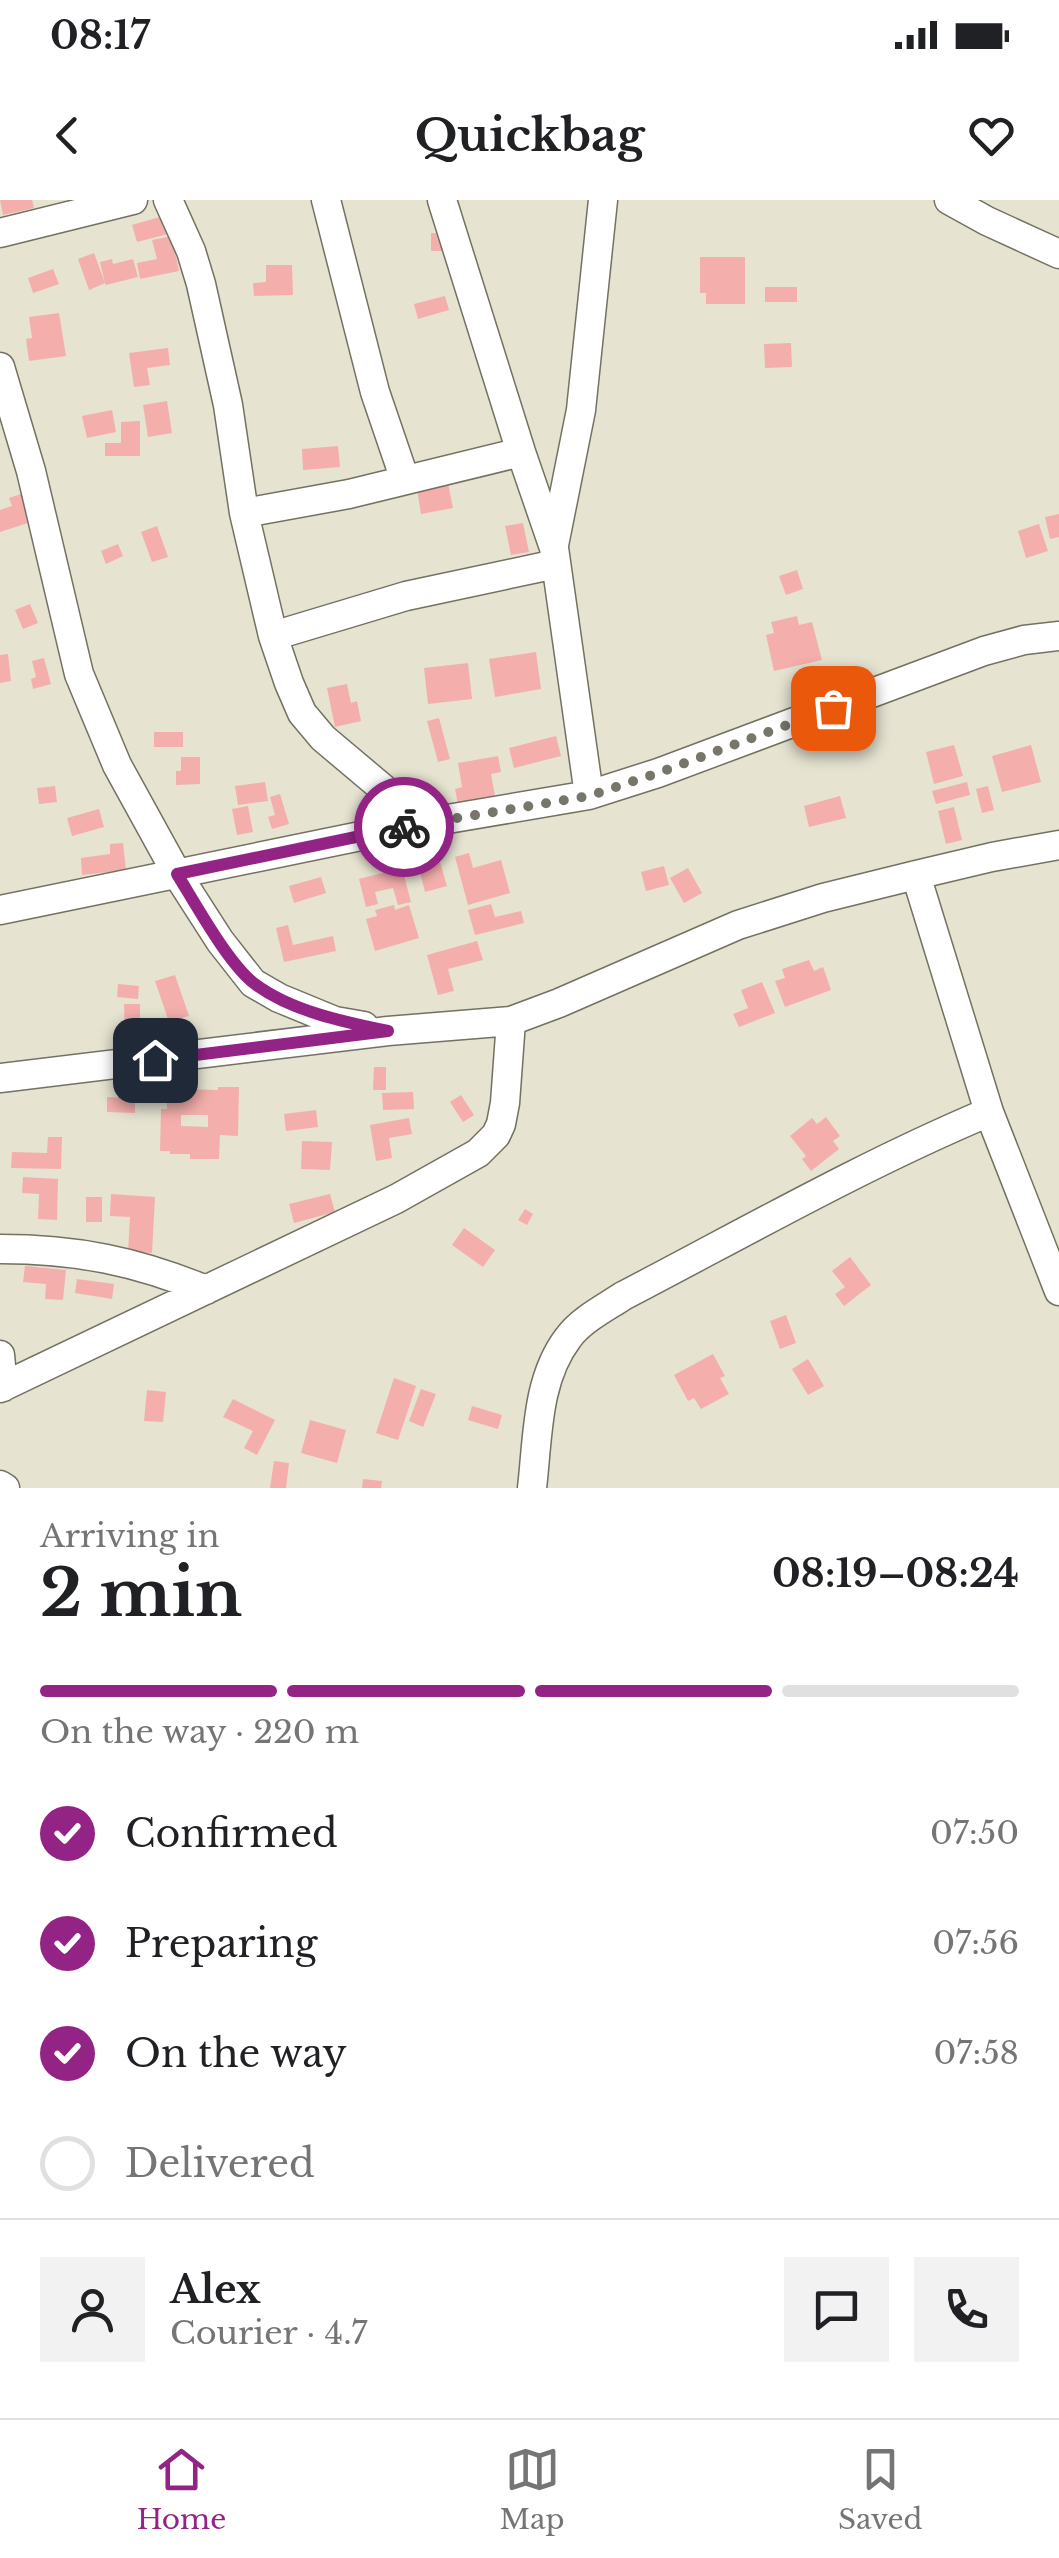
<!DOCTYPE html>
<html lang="en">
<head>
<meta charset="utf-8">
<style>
	:root { --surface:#fff; --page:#f2f2f2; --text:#202124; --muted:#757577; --line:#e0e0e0; --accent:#932485 }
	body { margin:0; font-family:"Libre Baskerville",serif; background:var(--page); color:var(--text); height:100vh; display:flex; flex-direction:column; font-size:38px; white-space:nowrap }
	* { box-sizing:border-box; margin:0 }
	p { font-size:32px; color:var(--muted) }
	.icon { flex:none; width:55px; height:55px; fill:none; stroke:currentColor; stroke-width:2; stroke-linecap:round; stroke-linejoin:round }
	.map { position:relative; height:1288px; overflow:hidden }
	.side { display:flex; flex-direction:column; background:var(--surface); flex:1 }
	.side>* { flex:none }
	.pin { position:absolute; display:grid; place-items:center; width:85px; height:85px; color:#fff; margin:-42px; border-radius:20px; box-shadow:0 5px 15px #0006 }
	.courier { position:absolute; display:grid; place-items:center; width:100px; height:100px; margin:-50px; border:8px solid #932485; border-radius:50%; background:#fff; color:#222; box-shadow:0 2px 12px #0007 }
	.headline em { font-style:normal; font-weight:700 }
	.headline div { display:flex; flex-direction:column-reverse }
	.headline { display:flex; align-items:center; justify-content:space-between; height:170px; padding:0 40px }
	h1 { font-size:65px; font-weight:700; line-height:75px }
	.bar { display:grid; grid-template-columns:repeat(4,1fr); gap:15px 10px; align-content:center; height:120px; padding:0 40px }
	.bar i { height:12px; border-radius:8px; background:var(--line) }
	.bar .on { background:var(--accent) }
	.bar p { grid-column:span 4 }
	.line { display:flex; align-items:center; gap:25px; padding:0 40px; border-top:2px solid var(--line) }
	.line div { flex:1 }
	.round { display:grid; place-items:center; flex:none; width:105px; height:105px; border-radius:0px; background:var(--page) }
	ol { padding:0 40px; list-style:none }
	li { display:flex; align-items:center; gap:30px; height:110px }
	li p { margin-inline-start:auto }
	li .icon { padding:10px; border-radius:50%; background:var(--accent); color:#fff; stroke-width:4 }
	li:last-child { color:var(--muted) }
	li i { width:55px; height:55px; border:5px solid var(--line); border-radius:50% }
	.status { display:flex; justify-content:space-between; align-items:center; height:70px; padding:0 50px; background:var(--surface); direction:ltr }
	.status svg { height:28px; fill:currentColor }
	header { display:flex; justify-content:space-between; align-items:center; height:130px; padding:0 40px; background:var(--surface); font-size:45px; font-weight:700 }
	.tabs { display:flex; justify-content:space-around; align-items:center; height:140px; border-top:2px solid var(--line); background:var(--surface); font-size:28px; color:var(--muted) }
	.tabs a { display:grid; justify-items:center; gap:5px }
	.tabs .on { color:var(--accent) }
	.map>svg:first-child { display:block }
</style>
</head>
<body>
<div class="status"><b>08:17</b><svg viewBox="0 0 49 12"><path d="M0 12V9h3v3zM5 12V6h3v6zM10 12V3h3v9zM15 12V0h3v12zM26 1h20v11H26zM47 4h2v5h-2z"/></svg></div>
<header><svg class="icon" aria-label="back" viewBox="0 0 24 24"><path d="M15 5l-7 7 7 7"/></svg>Quickbag<svg class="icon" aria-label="heart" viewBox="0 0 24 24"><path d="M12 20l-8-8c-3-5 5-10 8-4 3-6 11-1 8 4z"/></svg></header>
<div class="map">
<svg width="1059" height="1288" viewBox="0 0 1059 1288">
	<rect width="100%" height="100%" fill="#e6e3d1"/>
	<path fill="#f4afac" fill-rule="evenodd" d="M0,0h32l2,8 -31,7z
		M163,16l5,18 -31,8 -5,-17z
		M431,33h12v18h-12z
		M172,36l7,35 -39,8 -3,-16 20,-4 -5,-19z
		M94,53l11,30 -5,-21 12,-3 1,5 20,-5 5,18 -32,8 -1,-2 -16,7 -11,-31z
		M700,57h45v47h-39v-11h-6z
		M266,65h26l1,30 -39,1 -1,-13 13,-1z
		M53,69l6,15 -26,9 -5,-15z
		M765,87h32v15h-32z
		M445,96l4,14 -31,9 -4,-15z
		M59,113l7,43 -37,5 -3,-22 6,-1 -3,-21z
		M791,143l1,24 -27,1 -1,-24z
		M168,148l2,17 -23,3 3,17 -16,2 -5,-34z
		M167,201l5,32 -24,4 -5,-32z
		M112,210l4,22 -29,6 -5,-22z
		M140,221v35h-35v-13h16v-21z
		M338,246l2,21 -37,3 -1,-21z
		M448,283l5,25 -32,6 -4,-25z
		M21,294l10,28 -31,10v-22l12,-4 -3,-8z
		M1059,314v23l-9,2 -5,-22z
		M523,323l6,29 -18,3 -6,-29z
		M1039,324l9,27 -22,7 -8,-27z
		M157,326l11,31 -16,5 -11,-30z
		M118,344l5,12 -17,8 -5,-13z
		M797,370l6,19 -17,6 -7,-19z
		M30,404l8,19 -15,6 -8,-19z
		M797,416l2,9 13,-3 10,38 -48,11 -8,-36 8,-2 -3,-11z
		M536,452l5,37 -46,8 -6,-38z
		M8,454l3,27 -11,2v-28z
		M44,458l7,26 -18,5 -2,-10 5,-2 -4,-16z
		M468,463l4,36 -44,5 -4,-36z
		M347,484l4,19 6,-2 4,20 -26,6 -8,-39z
		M439,518l11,41 -12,3 -11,-41z
		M154,532h29v15h-29z
		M556,536l5,20 -47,12 -5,-20z
		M954,545l9,31 -29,8 -8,-32z
		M1031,545l10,37 -39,10 -10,-36z
		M498,556l3,16 -10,2 5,28 -37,7 -4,-20 7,-2 -4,-24z
		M181,557h19v27l-24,1v-14h5z
		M265,582l3,19 -30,4 -3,-19z
		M967,582l3,13 -34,9 -4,-13z
		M55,586l2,16 -18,2 -2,-16z
		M988,586l6,24 -12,3 -6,-24z
		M280,594l9,30 -17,5 -4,-12 7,-2 -5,-18z
		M840,596l6,22 -37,9 -5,-21z
		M248,606l5,26 -16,3 -5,-26z
		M954,607l8,33 -16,4 -8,-33z
		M99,609l5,18 -32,9 -5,-18z
		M123,643l3,27 -44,5 -1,-17 29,-4v-10z
		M469,653l4,15 28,-8 9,33 -42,12 -13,-48z
		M440,662l7,24 -22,6 -6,-24z
		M664,666l5,19 -23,6 -5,-19z
		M402,668l9,34 -13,3 -5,-17 -18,4 3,12 -12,3 -7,-28z
		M688,668l14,25 -18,10 -14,-25z
		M321,677l5,16 -32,10 -5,-17z
		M491,704l4,13 26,-6 3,12 -49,12 -7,-25z
		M394,705l1,5 14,-5 10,33 -44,13 -9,-32 11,-3 -2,-6z
		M288,725l5,20 40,-9 3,15 -52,11 -8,-34z
		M477,741l6,19 -35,9 6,22 -16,4 -11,-40z
		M809,760l5,11 9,-4 8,23 -46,17 -10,-26 10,-3 -3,-9z
		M175,775l14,41 -20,6 -14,-41z
		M762,782l13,31 -36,14 -6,-13 15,-6 -7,-18z
		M118,784l21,2 -1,13 -21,-2z
		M124,804h16v36h-15z
		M374,867h12v23h-13z
		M218,887h21l-1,49 -18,-1 -1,24h-29v-5h-20v-3h-10l1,-42h6v-9h13l1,-11 37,1zM181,915h27v12l-27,-1z
		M413,892l1,17 -31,1 -1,-17z
		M461,895l13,20 -11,7 -13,-20z
		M107,897l28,1v15l-28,-1z
		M316,910l2,17 -32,4 -2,-17z
		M826,917l14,19 -7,5 6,8 -28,22 -9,-12 4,-3 -16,-20 22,-18 5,6z
		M409,918l3,16 -23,4 3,20 -16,3 -6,-36z
		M48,937h14l-1,32 -50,-1 1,-16 35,1z
		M302,941l30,1 -2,28 -29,-1z
		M23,977l35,2 -1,41 -19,-1 1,-25 -17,-1z
		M111,994l44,3 -3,56 -24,-1 2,-35 -20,-1z
		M330,994l5,18 -41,11 -5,-19z
		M86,997h16v25h-16z
		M525,1009l8,5 -6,11 -9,-5z
		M464,1028l31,22 -12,17 -31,-22z
		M850,1057l21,28 -27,21 -9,-12 10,-7 -13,-16z
		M25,1066l41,4 -3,30 -18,-1 1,-15 -23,-2z
		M77,1079l37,5 -2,15 -37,-6z
		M786,1115l10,28 -16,6 -10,-28z
		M713,1154l12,22 -5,2 9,16 -28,15 -7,-11 -6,3 -14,-26z
		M808,1159l16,27 -16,9 -16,-26z
		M394,1178l22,8 -18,54 -22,-7z
		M421,1189l15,5 -13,33 -14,-6z
		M147,1190l19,2 -3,30 -19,-1z
		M233,1199l42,21 -18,35 -13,-7 9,-17 -30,-14z
		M472,1206l30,9 -4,14 -30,-9z
		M310,1220l36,10 -9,33 -36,-10z
		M274,1261l15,2 -3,25h-16z
		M363,1279l19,2 -1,7h-19z"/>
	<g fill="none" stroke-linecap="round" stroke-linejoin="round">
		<defs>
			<path id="minor" d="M168,0l23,51 10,33 27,121 16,108 29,123 16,47 13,30 21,25 101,85
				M326,0l49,192 30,88
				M442,0l79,252 33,96 35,247
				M949,0l38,21 72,33
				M0,33l133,-33
				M0,167l31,104 48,203 38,91 60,109 43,67 33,42 26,15 56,23 29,5
				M244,313l105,-19 172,-42
				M554,345l27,-135 22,-210
				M273,436l133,-40 150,-32
				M916,675l73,237 70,179
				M0,710l424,-87 165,-28 69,-22 326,-122 40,-11 35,-4
				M0,878l388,-47 123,-10 48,-18 179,-78 85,-27 93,-23 76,-18 67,-12
				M0,1049c76,0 136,12 206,41
				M0,1155l3,32
				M0,1188l396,-189 82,-46 18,-18 5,-11 4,-21 6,-82
				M0,1285l5,3
				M532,1288c6,-50 4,-108 36,-150 13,-18 37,-30 55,-42 121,-63 240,-131 366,-184"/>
		</defs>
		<use href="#minor" stroke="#737161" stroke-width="31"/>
		<use href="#minor" stroke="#fff" stroke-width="28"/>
	</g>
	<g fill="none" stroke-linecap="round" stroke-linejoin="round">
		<path stroke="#78766b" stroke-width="10" stroke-dasharray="0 18" d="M404,627l185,-31 69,-23 175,-65"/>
		<path stroke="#932485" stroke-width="12" d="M155,860l233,-29c-44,-9 -97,-20 -133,-47 -26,-19 -60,-81 -78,-110l227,-47"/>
	</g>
</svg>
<div class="pin" style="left:833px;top:508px;background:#ea580c"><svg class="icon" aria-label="bag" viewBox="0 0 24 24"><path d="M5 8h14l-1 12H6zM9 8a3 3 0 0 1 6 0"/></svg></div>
<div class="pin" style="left:155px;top:860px;background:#1f2937"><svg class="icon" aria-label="home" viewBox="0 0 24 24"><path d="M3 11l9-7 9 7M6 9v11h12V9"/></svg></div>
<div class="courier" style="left:404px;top:627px"><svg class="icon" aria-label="bike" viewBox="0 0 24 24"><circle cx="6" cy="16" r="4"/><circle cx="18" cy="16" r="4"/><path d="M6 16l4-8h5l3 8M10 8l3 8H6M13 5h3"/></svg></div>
</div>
<section class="side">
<div class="headline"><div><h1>2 min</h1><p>Arriving in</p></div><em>08:19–08:24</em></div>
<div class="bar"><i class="on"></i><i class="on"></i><i class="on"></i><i></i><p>On the way · 220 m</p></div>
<ol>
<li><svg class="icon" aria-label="check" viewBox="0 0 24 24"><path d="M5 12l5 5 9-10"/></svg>Confirmed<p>07:50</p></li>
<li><svg class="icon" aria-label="check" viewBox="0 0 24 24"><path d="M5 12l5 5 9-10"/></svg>Preparing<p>07:56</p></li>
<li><svg class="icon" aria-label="check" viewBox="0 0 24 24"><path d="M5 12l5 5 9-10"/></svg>On the way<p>07:58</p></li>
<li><i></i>Delivered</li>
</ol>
<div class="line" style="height:180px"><a class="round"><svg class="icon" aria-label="person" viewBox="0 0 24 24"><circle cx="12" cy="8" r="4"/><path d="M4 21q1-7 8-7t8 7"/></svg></a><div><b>Alex</b><p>Courier · 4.7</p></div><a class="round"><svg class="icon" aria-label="chat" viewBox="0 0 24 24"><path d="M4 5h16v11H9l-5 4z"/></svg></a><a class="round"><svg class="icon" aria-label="phone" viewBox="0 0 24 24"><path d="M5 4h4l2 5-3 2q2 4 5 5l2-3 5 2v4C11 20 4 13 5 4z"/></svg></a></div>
</section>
<nav class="tabs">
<a class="on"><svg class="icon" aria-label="home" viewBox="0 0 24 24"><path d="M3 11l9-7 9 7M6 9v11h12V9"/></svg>Home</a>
<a><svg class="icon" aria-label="map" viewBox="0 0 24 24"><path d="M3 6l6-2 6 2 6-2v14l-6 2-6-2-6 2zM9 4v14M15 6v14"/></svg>Map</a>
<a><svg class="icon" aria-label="saved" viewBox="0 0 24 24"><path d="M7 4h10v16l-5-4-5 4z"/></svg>Saved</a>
</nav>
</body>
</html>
